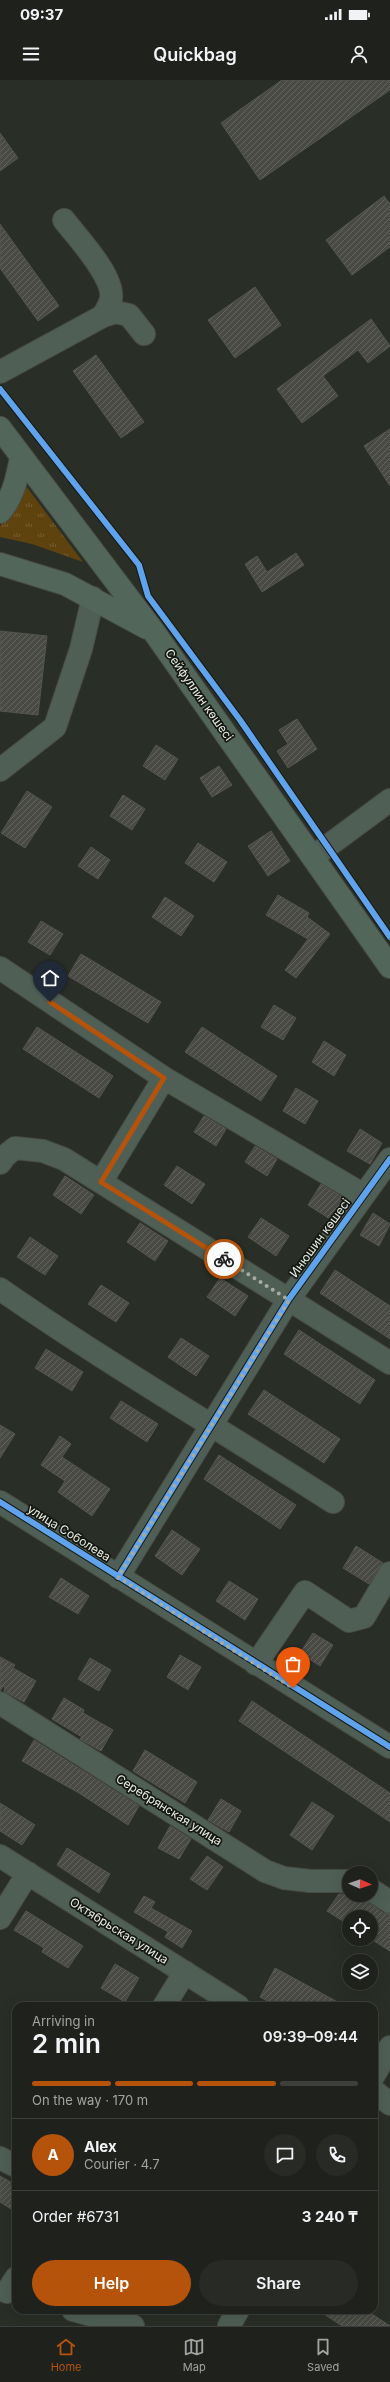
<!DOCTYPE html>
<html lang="en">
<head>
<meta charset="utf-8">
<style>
	:root { --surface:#1f221c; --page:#272a25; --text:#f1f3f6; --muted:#a1a4a3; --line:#3c3f3b; --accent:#b45309 }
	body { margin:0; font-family:Inter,sans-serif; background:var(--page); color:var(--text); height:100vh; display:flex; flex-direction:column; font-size:15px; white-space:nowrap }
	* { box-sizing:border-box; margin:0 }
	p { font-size:13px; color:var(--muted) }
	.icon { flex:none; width:22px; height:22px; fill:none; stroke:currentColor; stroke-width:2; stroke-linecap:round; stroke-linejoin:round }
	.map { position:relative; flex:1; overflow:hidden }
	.sheet { position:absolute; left:12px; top:1922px; width:366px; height:312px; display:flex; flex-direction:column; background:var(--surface); border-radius:12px; box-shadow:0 4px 16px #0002,0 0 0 1px var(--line) }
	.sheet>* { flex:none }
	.needle { width:26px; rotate:92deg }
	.buttons { position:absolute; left:342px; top:1786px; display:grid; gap:8px }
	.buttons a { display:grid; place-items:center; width:36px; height:36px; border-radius:50%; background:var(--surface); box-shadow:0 4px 16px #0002,0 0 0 1px var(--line); font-size:20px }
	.pin { position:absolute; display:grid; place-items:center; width:34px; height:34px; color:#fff; margin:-41px -17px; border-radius:50% 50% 50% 0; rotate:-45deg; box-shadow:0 0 4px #0007 }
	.pin .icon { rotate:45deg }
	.courier { position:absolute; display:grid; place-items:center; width:40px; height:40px; margin:-20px; border:3px solid #b45309; border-radius:50%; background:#fff; color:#222; box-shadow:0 1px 5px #0007 }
	.headline em { font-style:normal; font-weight:600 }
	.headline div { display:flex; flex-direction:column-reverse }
	.headline { display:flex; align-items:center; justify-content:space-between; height:68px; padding:0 20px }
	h1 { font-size:26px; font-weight:600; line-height:30px }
	.bar { display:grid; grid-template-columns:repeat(4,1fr); gap:6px 4px; align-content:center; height:48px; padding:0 20px }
	.bar i { height:5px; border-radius:3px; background:var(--line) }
	.bar .active { background:var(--accent) }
	.bar p { grid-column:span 4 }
	.line { display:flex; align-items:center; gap:10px; padding:0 20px; border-top:1px solid var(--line) }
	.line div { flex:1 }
	.round { display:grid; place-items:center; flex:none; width:42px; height:42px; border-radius:21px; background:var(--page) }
	.button { display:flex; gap:8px; margin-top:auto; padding:8px 20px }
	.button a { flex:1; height:46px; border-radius:24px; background:var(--accent); color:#fff; font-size:16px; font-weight:600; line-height:46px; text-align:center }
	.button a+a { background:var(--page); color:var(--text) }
	.status { display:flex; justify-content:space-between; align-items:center; height:28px; padding:0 20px; background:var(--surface); direction:ltr }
	.status svg { height:11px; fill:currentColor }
	header { display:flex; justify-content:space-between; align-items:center; height:52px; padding:0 20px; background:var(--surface); font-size:18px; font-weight:600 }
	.tab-bar { display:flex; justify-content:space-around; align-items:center; height:56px; border-top:1px solid var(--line); background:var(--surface); font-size:11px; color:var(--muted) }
	.tab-bar a { display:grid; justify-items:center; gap:2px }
	.tab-bar .active { color:var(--accent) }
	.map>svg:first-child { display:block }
</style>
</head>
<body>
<div class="status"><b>09:37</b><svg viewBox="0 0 49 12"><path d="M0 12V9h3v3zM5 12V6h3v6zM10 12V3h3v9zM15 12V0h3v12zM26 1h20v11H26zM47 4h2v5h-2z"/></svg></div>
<header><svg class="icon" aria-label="menu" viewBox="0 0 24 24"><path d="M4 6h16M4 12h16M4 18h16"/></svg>Quickbag<svg class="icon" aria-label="person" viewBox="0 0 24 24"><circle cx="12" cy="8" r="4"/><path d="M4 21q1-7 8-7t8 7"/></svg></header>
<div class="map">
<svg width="390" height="2246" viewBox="0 0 390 2246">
	<defs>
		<pattern id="grass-tufts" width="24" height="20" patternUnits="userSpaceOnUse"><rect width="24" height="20" fill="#5f430f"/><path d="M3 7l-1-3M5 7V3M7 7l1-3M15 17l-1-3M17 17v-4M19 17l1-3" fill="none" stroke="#765e32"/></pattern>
		<pattern id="building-hatch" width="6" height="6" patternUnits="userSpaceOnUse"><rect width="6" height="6" fill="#484a43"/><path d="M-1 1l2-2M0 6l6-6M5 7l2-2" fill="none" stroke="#62645e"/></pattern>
	</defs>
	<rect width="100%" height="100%" fill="#292e26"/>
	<path fill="url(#grass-tufts)" d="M26,406l57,76 -51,-18 -32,-7v-11l21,-25z"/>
	<path fill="url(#building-hatch)" stroke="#53554e" d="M282,0h108v10l-130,90 -39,-57z
		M0,53l18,25 -18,13z
		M384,116l6,8v43l-38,28 -26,-35z
		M0,144l59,82 -21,15 -38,-53z
		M255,207l26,38 -46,33 -27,-38z
		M371,239l19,27 -22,17 -10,-13 -35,26 15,20 -36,27 -25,-34z
		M96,275l48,67 -23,16 -48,-67z
		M390,349v57l-26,-40z
		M296,473l8,12 -42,27 -17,-28 12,-8 10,16z
		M0,551l47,5 -9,79 -38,-4z
		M297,639l20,30 -29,19 -11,-17 11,-7 -9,-14z
		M156,665l22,14 -13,21 -22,-14z
		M219,686l13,19 -20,12 -12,-19z
		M27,711l25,16 -27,41 -24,-15z
		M123,715l22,14 -13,21 -22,-14z
		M271,751l19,30 -22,15 -20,-30z
		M198,763l29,19 -13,20 -29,-19z
		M91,767l19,13 -12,19 -20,-13z
		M278,815l31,18 -2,4 23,17 -34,44 -11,-8 23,-31 -42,-24z
		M165,817l29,19 -13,20 -29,-19z
		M41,841l22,13 -13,21 -22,-13z
		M81,874l80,48 -13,21 -80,-47z
		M274,925l22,13 -13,22 -22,-13z
		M37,947l76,49 -14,22 -76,-49z
		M202,947l75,49 -16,25 -76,-49z
		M324,961l22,14 -12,21 -22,-14z
		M296,1008l22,13 -13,23 -22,-13z
		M204,1036l22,13 -10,17 -22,-14z
		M360,1049l22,14 -12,21 -23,-13z
		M255,1066l22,13 -10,17 -22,-14z
		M177,1086l28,18 -13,20 -28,-19z
		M65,1096l29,19 -13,19 -28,-19z
		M321,1104l23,14 -14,21 -22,-14z
		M373,1133l17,11 -11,22 -19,-11z
		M261,1138l28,18 -13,20 -28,-19z
		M140,1143l28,18 -13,20 -28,-19z
		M30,1157l28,19 -13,19 -28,-18z
		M335,1190l55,36v33l-70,-46z
		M220,1198l28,18 -13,20 -28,-19z
		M101,1205l28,18 -13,19 -28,-18z
		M299,1250l76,50 -15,24 -76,-50z
		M181,1258l28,18 -13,20 -28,-19z
		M46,1269l37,23 -11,19 -37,-23z
		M264,1310l76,49 -16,24 -76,-49z
		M121,1321l37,23 -11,18 -37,-24z
		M0,1345l15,9 -15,24z
		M60,1356l11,8 -9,13 48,32 -18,27 -34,-24 7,-11 -24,-16z
		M219,1375l77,50 -16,24 -76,-50z
		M172,1450l28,19 -18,26 -27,-19z
		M356,1466l27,17 -14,21 -26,-16z
		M61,1498l28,18 -11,18 -29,-17z
		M229,1501l29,18 -13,21 -29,-19z
		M313,1553l20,12 -13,21 -20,-13z
		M180,1575l21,12 -13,23 -21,-13z
		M0,1577l15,8 -2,3 23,13 -12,21 -20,-11 1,-3 -2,-2 -3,5z
		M90,1578l21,12 -12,21 -21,-12z
		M64,1618l20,12 -1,3 30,17 -12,21 -21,-12 2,-2 -30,-18z
		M252,1621l138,92v29l-151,-101z
		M34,1660l105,66 -11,19 -49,-32 -57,-32z
		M145,1670l52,32 -12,21 -52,-32z
		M221,1719l20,12 -12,21 -21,-12z
		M312,1722l22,14 -22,34 -22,-15z
		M0,1723l35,22 -13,20 -22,-14z
		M170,1746l21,13 -12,20 -21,-11z
		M67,1768l43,26 -11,19 -42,-28z
		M207,1776l16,11 -16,23 -17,-11z
		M339,1814l20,1 24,18 7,1v37l-19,-12v-22h-22v8l-22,-14z
		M144,1816l11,6 -4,6 41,23 -10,17 -17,-11 3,-5 -34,-20z
		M26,1831l57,35 -15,22 -26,-16 2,-4 -30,-18z
		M115,1884l24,14 -14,24 -24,-14z
		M275,1888l70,38h-68l-17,-9z
		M0,2096l16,9v27l-16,-10z
		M318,2230h48l24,16h-48z"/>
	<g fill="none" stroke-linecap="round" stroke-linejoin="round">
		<defs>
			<path id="minor" d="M64,140c13,17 51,57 47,79 -1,5 -5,12 -8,17
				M0,292l103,-56 12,-4 14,3 15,19
				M0,690l55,-43 26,-78 12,-51
				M313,777l77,-57
				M0,888l164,110 200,117
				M0,1083l5,-7 10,-8 28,3 21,8 326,204
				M101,1102l63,-104
				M0,1209c108,75 223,142 333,213
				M0,1422l390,245
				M118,1497l171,-278 101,-140
				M256,1584l49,-72 44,29 15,-4 26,-44
				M0,1623l265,168 19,7 26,3h39
				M0,1776l238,150
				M371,1810l19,12
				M0,1838l28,-45
				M164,1926l21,-34
				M374,1995l16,-28
				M374,2011l16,13
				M0,2078l16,8
				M7,2212l9,-14
				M73,2230l60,16
				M229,2246l9,-16"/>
			<path id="major" d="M0,348l154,204 236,335
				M0,432c14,-16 17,-35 21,-54
				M0,484l65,20 82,44"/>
		</defs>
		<use href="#minor" stroke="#484c45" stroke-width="24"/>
		<use href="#major" stroke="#484c45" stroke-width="24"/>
		<use href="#minor" stroke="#4f5f56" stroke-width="22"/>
		<use href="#major" stroke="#52675a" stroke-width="22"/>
		<defs>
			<path id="cycleway" d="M0,309l139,176 9,31 92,124 150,217
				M0,1422l390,245
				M118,1497l171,-278 101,-140"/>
		</defs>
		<use href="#cycleway" stroke="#141811" stroke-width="8"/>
		<use href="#cycleway" stroke="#60a3ed" stroke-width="6"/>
	</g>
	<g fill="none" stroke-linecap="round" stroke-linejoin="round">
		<path stroke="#a6aba2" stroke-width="4" stroke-dasharray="0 7.2" d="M224,1179l65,41 -171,277 175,111"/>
		<path stroke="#b45309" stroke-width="5" d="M50,922l114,76 -63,104 123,77"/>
	</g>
	<g text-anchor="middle" stroke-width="3.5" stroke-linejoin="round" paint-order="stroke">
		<g font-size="12" fill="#e9eee4" stroke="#141811">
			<text transform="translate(199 615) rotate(55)" y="4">Сейфуллин көшесі</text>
			<text transform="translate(320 1158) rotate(-54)" y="4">Инюшин көшесі</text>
			<text transform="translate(69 1453) rotate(32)" y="4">улица Соболева</text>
			<text transform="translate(169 1730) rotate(32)" y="4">Серебрянская улица</text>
			<text transform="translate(119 1851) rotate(32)" y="4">Октябрьская улица</text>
		</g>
	</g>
</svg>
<div class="buttons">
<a><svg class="needle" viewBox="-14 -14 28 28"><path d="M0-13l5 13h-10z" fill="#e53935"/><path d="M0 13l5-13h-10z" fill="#a1a4a3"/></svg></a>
<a><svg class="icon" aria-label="locate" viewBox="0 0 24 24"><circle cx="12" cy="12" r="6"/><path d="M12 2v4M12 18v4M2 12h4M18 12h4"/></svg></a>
<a><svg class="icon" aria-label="layers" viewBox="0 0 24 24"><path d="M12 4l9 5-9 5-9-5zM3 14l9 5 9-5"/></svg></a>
</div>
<div class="pin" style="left:293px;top:1608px;background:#ea580c"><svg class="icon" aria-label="bag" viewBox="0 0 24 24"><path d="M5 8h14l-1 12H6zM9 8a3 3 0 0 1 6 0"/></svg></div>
<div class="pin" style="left:50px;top:922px;background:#1f2937"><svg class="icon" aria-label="home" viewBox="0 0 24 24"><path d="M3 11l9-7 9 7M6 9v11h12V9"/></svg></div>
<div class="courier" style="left:224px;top:1179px"><svg class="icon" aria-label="bike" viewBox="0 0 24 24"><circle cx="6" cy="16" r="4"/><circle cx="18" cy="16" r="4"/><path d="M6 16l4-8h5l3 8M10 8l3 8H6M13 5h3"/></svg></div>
<section class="sheet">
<div class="headline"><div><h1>2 min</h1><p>Arriving in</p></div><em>09:39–09:44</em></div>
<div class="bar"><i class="active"></i><i class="active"></i><i class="active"></i><i></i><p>On the way · 170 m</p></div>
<div class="line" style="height:72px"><b class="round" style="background:var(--accent);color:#fff">A</b><div><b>Alex</b><p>Courier · 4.7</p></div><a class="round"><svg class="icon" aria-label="chat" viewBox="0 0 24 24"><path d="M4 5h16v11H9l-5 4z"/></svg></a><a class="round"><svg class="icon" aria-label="phone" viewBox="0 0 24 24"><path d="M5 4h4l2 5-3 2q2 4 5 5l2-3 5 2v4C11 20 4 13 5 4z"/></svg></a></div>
<div class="line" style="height:52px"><div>Order #6731</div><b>3 240 ₸</b></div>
<div class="button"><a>Help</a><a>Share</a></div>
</section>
</div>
<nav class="tab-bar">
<a class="active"><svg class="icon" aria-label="home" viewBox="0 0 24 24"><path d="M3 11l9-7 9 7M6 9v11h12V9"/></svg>Home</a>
<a><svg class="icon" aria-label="map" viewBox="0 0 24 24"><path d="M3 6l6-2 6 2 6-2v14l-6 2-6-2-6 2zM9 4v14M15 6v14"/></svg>Map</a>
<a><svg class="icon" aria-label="saved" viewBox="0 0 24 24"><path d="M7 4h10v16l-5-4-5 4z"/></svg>Saved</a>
</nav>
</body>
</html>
